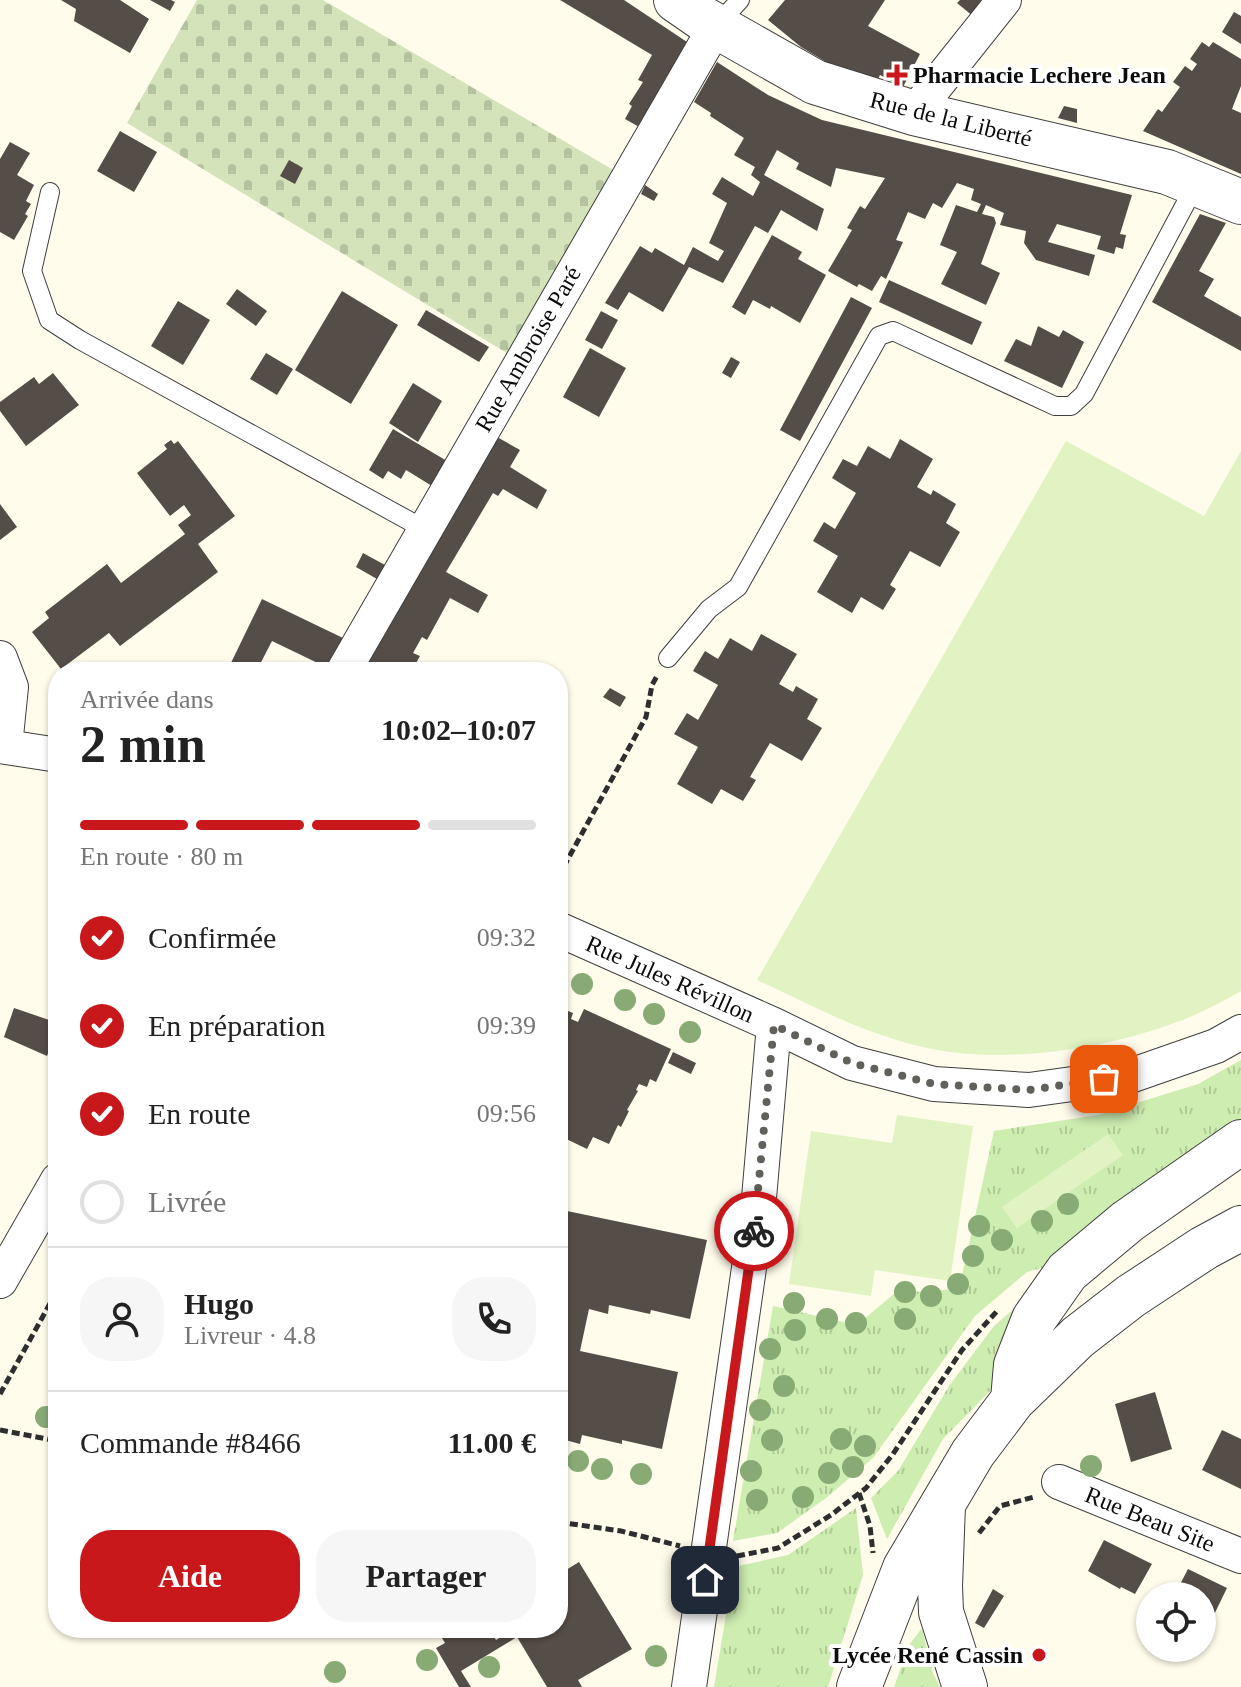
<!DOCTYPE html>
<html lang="fr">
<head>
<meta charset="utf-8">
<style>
	:root { --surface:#fff; --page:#f6f6f6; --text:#222; --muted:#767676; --line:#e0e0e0; --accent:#c8181b }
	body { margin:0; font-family:Georgia,serif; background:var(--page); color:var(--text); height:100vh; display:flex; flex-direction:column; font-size:30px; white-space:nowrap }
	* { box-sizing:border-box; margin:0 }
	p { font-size:26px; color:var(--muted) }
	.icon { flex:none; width:44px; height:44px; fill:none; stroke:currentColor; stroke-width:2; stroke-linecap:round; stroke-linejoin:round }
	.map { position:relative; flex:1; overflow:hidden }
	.drawer { position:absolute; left:48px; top:662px; width:520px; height:976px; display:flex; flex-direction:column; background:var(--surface); border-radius:32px; box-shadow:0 2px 6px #0004 }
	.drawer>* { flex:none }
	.controls { position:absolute; left:1136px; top:1582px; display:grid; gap:16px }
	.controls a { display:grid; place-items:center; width:80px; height:80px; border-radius:50%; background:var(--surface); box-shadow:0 2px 6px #0004; font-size:40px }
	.pin { position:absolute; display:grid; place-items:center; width:68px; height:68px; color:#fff; margin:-34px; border-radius:16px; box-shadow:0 4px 12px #0006 }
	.courier { position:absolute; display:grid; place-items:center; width:80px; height:80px; margin:-40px; border:6px solid #c8181b; border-radius:50%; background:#fff; color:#222; box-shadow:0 2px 10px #0007 }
	.summary em { font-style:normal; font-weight:700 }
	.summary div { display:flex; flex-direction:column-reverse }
	.summary { display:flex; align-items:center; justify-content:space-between; height:136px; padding:0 32px }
	h1 { font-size:52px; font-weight:700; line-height:60px }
	.bar { display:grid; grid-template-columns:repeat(4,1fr); gap:12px 8px; align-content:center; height:96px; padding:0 32px }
	.bar i { height:10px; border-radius:6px; background:var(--line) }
	.bar .active { background:var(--accent) }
	.bar p { grid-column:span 4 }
	.line { display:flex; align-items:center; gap:20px; padding:0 32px; border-top:2px solid var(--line) }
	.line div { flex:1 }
	.round { display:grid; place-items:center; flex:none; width:84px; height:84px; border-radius:32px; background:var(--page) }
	ol { padding:0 32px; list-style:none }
	li { display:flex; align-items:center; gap:24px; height:88px }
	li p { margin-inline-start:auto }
	li .icon { padding:8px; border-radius:50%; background:var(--accent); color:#fff; stroke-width:4 }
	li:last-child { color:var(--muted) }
	li i { width:44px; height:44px; border:4px solid var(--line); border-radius:50% }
	.cta { display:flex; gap:16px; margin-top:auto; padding:16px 32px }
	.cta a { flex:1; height:92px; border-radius:32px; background:var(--accent); color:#fff; font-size:32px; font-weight:700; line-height:92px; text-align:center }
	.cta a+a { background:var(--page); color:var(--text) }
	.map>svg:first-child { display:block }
</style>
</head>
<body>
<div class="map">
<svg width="1241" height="1687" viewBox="0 0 1241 1687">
	<defs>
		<pattern id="grass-tufts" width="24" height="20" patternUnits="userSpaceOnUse" patternTransform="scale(2)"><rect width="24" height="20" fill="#ceedb1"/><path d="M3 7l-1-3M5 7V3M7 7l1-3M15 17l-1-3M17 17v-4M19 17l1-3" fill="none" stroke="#b0ca97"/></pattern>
		<pattern id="cemetery-stones" width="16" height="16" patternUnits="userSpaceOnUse" patternTransform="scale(2)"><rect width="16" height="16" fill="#d4e3ba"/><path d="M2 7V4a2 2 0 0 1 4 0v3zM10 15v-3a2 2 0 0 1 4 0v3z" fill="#b5c29f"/></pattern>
	</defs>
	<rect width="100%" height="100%" fill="#fffceb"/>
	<path fill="url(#grass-tufts)" d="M1241,1060v60l-141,99 -51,47 -22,6 -52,44 -102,142 -47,40 -49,35 -44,8 40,-235 84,19 38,-32 64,-4 35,-158 104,-16 100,-31z
		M1032,1293l-39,95 -50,51 -56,100 -16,-41 27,-27 51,-85 45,-60z
		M856,1508l7,67 -35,112h-114l20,-120 54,-12z
		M922,1628l11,45 7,14h-46l15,-42z"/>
	<path fill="url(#cemetery-stones)" d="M197,0h126l292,171 -105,184 -383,-232z"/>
	<path fill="#e1f3c3" d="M1066,441l138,75 37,-65v540c-14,8 -29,16 -44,23 -76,33 -187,52 -270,34 -60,-13 -115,-42 -170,-68z
		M897,1115l76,11 -23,155 -75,-11 -4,26 -82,-12 22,-153 81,12z
		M1108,1134l15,21 -106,73 -15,-21z"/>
	<path fill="#554d47" d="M61,0h59l29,19 -19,34 -56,-32 2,-12z
		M150,0h21l4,2 -5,9z
		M560,0h64l66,44 -49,84 -16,-9 7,-13 -3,-2 14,-22 -5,-2 14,-25z
		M785,0h100l-17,26 52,28 -17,33 -23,-12 -3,6 -34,-9 -42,-25 -33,-27z
		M960,0h29l-15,17 -17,-14z
		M1234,12l7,4v28l-19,-12z
		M1202,42l7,5 4,-5 28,17v27l-9,23 9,4v61l-98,-43 15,-22 4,3 18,-25 -7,-5 12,-16 7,5 5,-7 -7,-5z
		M717,62l51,33 54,25 310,75 -12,39 6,1 -3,14 -7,-2 -2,7 -17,-5 4,-13 -44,-12 -9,18 47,13 -6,21 -53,-16 -12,-17 2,-12 -26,-6 4,-12 -18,-8 -4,9 12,3 2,6 -15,41 19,9 -14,32 -45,-21 16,-32 -17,-7 16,-40 21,7 4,-8 -10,-4 3,-11 -17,-6 -15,25 -9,-5 -8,16 -17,-7 -12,28 7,2 -17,37 -5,-3 -9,15 -13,-7 -2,3 -29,-16 24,-41 -5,-2 13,-22 5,3 20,-31 -49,-10 -5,19 -35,-18 3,-6 -22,-13 -13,25 60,34 -7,22 -36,-21 -13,23 -13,-7 -32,57 -34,-16 -26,45 -34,-20 -11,18 -13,-7 35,-57 12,7 3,-5 29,17 9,-18 25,14 6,-10 -15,-8 18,-40 -15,-9 10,-17 31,19 7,-14 -9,-7 4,-8 -21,-12 10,-17 -34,-22 1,-3 -17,-11z
		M1064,106l13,3v14l-19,-5z
		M120,131l37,21 -23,40 -37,-21z
		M10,142l20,11 -13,22 17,10 -8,16 5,3 -6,10 3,2 -14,24 -14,-8v-73z
		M289,160l14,8 -8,16 -15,-8z
		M645,185l13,9 -4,7 -13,-7z
		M1200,214l26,9 -27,48 15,8 -10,17 37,21v34l-89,-49z
		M772,235l30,17 -4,7 28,16 -26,48 -29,-17 -1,3 -17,-9 -8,15 -13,-8z
		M889,280l93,42 -10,23 -93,-43z
		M237,289l30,22 -11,15 -30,-22z
		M342,291l56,34 -47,79 -56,-34z
		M851,297l21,11 -72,133 -20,-11z
		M178,301l32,19 -27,45 -32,-19z
		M426,310l63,37 -10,15 -62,-37z
		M601,311l17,9 -16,29 -17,-9z
		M1038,326l21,11 4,-7 21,12 -22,46 -58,-27 12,-22 15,7z
		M590,348l36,20 -27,49 -36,-20z
		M266,353l27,16 -16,26 -27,-16z
		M731,357l9,5 -9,16 -9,-5z
		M53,373l26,32 -53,41 -26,-35v-9l34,-25 5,7z
		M413,383l29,18 -24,41 -29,-19z
		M393,429l54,32 -15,25 -26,-16 -5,9 -13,-8 -5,8 -14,-9z
		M497,437l23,13 -10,17 37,23 -10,19 -34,-20 -5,7 -5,-3 -47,79 42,23 -10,18 -28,-15 -23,42 -5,-3 -9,16 7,3 -9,16h-53z
		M900,439l33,20 -16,28 14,8 2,-5 23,14 -10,19 14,9 -20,35 -30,-16 -20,34 6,4 -13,21 -22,-13 -9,16 -35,-21 21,-36 -25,-15 11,-19 11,7 21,-36 -24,-15 11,-19 14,7 11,-20 22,13z
		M171,440l3,4 4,-3 57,75 -37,28 20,28 -98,74 -11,-13 -48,36 -29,-37 17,-14 -4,-6 62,-48 14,19 64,-49 -7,-9 13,-10 -7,-10 -14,11 -33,-43 30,-24 -3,-4z
		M0,504l17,23 -17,13z
		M363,553l22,12 -8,14 -21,-12z
		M262,599l81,39 -17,29 -54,-26 -16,31h-18l-9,-5z
		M761,634l36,20 -18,30 14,8 3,-6 22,13 -11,20 15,9 -20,33 -32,-18 -20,34 6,3 -13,21 -22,-12 -9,15 -35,-20 21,-37 -24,-13 13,-21 11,7 20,-35 -25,-14 12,-20 13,8 12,-21 22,13z
		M610,688l16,9 -6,10 -17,-10z
		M558,1007l15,6 -2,6 7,3 6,-13 87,40 -15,33 -6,-3 -3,8 -8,-3 -3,6 2,1 -11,19 2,1 -8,16 -3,-2 -9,19 -16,-7 -6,12 -29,-14v-81l3,1 2,-6 -5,-2z
		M14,1008l44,15v15h-4l-7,18 -43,-19z
		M673,1052l23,11 -5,11 -23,-11z
		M567,1211l140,29 -17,79 -39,-9 -1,4 -41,-9 -1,9 -19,-5 -9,42 98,21 -16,77 -40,-9v4l-40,-9 -2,9 -22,-6v-184z
		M1155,1392l17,57 -41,13 -16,-58z
		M1222,1430l19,9v50l-39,-19z
		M1104,1540l48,24 -17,30 -14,-7 -1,2 -32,-18z
		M579,1562l53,87 -54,31 4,7h-35l-30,-50 -56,34 10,16h-12l-23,-39 9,-5 -9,-15h53l7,12 17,-10 -1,-2h46v-53z
		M1188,1569l39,19 -19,39 -6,-3v-28h-28z
		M993,1589l11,7 -20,32 -9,-5z"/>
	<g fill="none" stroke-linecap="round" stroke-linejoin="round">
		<defs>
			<path id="service" d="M716,26l24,-26
				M50,192l-18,79 17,49 31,20 344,189
				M668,658l41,-49 29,-22 141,-251 14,-5 162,75h16l13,-12 112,-210"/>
			<path id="minor" d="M914,113l90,-113
				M0,658l11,29 -6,59
				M343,672l373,-646
				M0,746l58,9
				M558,929l216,96 78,38 82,21 95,6 101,-14 86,-30 25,-14
				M0,1281l58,-101
				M1059,1482l182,74
				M689,1687l70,-489 15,-173"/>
			<path id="tertiary" d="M676,0l26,18 113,64 99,31 253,59 74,30
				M1013,1400l3,-35 18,-46 33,-47 61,-51 113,-79
				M943,1505l-3,81 1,26 24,75
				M859,1687l46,-119 68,-115 40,-53 65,-63 53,-41 73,-48 37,-20"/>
		</defs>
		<use href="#service" stroke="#3f3f3f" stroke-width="20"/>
		<use href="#minor" stroke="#3f3f3f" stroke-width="36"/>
		<use href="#tertiary" stroke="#3f3f3f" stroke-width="46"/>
		<path stroke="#2e2e2e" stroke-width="5" stroke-dasharray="8 4" stroke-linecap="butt" d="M558,877l88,-160 6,-32 5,-9
			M0,1394l58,-105
			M0,1430l58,11
			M859,1493l11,33 3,27
			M558,1522l63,9 59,15
			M979,1533l21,-27 34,-9
			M737,1556l41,-8 53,-33 35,-27 27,-34 69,-104 36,-40"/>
		<use href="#service" stroke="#fff" stroke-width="18"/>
		<use href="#minor" stroke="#fff" stroke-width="34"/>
		<use href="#tertiary" stroke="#fff" stroke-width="44"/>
	</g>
	<g fill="#88ab76">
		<circle cx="582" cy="984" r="11"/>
		<circle cx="625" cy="1000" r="11"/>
		<circle cx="654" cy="1014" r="11"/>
		<circle cx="690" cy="1032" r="11"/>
		<circle cx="1068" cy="1204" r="11"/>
		<circle cx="1042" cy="1221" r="11"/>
		<circle cx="979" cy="1226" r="11"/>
		<circle cx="1002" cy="1240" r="11"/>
		<circle cx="973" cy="1256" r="11"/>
		<circle cx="958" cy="1284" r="11"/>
		<circle cx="905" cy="1292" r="11"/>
		<circle cx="931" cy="1296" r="11"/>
		<circle cx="794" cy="1303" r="11"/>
		<circle cx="827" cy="1319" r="11"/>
		<circle cx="905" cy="1319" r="11"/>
		<circle cx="856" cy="1323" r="11"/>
		<circle cx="795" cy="1330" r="11"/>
		<circle cx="770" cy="1349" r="11"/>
		<circle cx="784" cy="1386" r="11"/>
		<circle cx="760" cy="1410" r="11"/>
		<circle cx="46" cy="1417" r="11"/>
		<circle cx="841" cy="1439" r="11"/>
		<circle cx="772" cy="1440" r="11"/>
		<circle cx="865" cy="1446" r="11"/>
		<circle cx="578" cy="1461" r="11"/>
		<circle cx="1091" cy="1466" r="11"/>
		<circle cx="853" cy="1467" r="11"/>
		<circle cx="602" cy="1469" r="11"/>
		<circle cx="751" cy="1471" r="11"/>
		<circle cx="829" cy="1473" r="11"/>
		<circle cx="641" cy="1474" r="11"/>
		<circle cx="803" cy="1497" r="11"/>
		<circle cx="757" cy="1500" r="11"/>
		<circle cx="656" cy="1656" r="11"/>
		<circle cx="427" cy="1660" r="11"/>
		<circle cx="489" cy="1667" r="11"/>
		<circle cx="335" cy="1672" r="11"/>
	</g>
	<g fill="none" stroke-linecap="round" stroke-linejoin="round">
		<path stroke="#61605a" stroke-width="8" stroke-dasharray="0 14.4" d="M754,1231l20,-206 78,38 82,21 95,6 75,-11"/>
		<path stroke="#c8181b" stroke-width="10" d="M705,1580l49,-349"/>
	</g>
	<g fill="#c8181b" stroke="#fff" stroke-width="3">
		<path d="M893 63h8v8h8v8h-8v8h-8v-8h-8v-8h8z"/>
		<circle cx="1039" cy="1655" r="8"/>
	</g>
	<g text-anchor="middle" stroke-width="8" stroke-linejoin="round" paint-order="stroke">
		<g font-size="24" font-weight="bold" fill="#0c0c0c" stroke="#fff" text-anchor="start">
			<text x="913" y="83">Pharmacie Lechere Jean</text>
			<text x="1023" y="1663" text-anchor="end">Lycée René Cassin</text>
		</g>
		<g font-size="24" fill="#0c0c0c" stroke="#fff">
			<text transform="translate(951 119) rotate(14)" y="8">Rue de la Liberté</text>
			<text transform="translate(528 349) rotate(-60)" y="8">Rue Ambroise Paré</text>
			<text transform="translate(670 979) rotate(24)" y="8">Rue Jules Révillon</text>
			<text transform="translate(1150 1519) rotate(22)" y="8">Rue Beau Site</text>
		</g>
	</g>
</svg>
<div class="controls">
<a><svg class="icon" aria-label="locate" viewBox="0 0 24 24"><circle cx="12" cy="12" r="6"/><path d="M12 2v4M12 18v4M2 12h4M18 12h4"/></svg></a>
</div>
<div class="pin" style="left:1104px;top:1079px;background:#ea580c"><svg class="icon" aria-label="bag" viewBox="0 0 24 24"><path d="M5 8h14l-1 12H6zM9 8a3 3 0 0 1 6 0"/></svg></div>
<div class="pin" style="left:705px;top:1580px;background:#1f2937"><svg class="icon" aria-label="home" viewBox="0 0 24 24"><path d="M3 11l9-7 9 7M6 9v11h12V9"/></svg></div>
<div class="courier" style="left:754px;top:1231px"><svg class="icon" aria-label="bike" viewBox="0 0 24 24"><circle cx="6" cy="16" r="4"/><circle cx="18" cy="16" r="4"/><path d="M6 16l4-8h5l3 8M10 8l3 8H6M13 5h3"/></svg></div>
<section class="drawer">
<div class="summary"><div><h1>2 min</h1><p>Arrivée dans</p></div><em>10:02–10:07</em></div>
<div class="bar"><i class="active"></i><i class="active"></i><i class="active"></i><i></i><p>En route · 80 m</p></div>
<ol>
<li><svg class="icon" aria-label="check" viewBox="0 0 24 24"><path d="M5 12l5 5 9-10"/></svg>Confirmée<p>09:32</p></li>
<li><svg class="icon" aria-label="check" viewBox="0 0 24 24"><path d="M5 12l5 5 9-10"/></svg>En préparation<p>09:39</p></li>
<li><svg class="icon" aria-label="check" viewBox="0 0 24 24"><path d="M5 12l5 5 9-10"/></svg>En route<p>09:56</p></li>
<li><i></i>Livrée</li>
</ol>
<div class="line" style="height:144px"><a class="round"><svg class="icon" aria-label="person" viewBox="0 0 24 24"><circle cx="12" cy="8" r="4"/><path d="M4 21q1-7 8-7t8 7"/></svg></a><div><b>Hugo</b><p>Livreur · 4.8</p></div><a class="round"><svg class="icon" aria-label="phone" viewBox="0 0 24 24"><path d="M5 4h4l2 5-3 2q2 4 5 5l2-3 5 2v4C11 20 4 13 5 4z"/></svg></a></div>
<div class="line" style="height:104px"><div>Commande #8466</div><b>11.00 €</b></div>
<div class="cta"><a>Aide</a><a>Partager</a></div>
</section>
</div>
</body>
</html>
